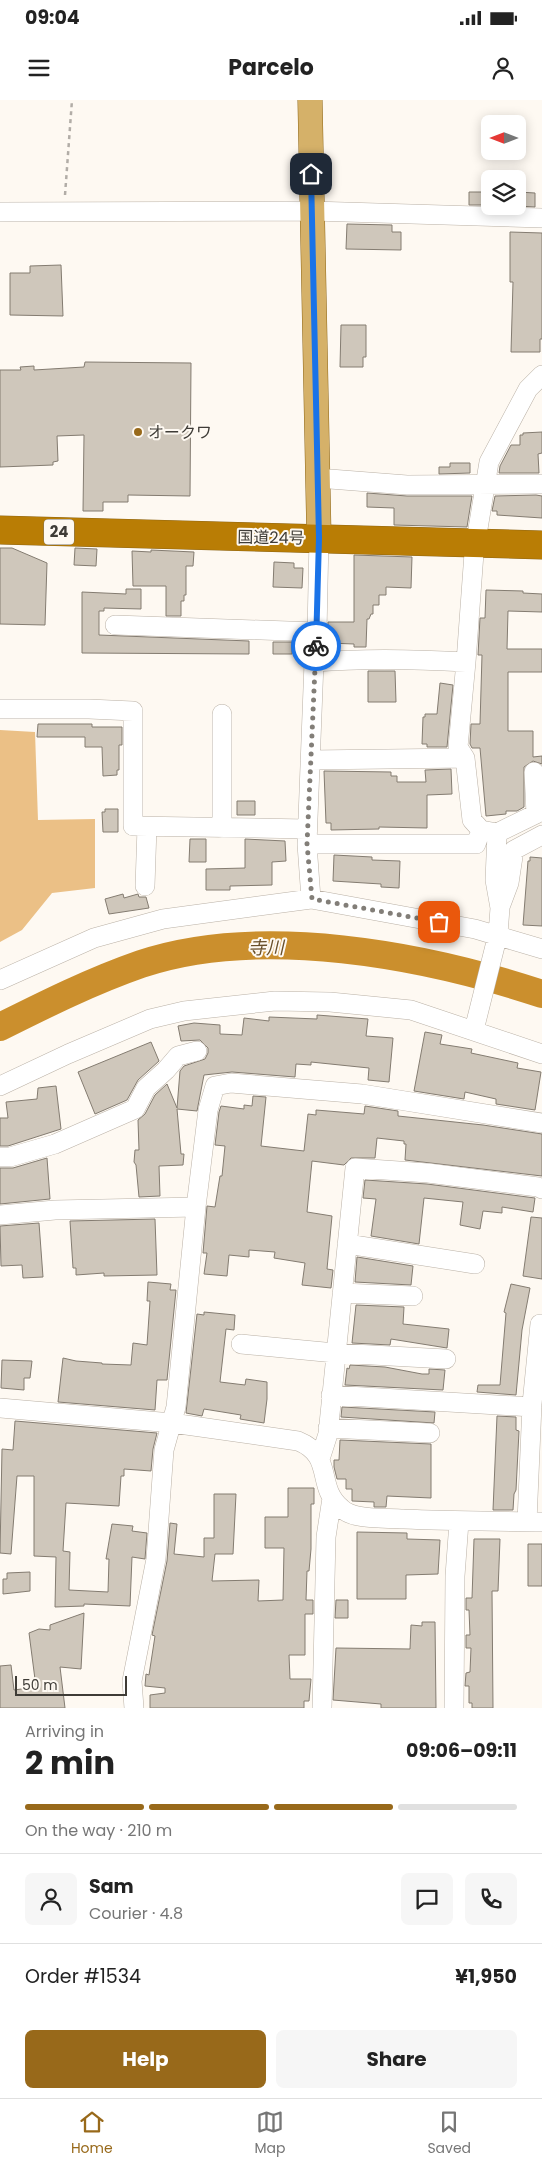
<!DOCTYPE html>
<html lang="en">
<head>
<meta charset="utf-8">
<style>
	:root { --surface:#fff; --page:#f6f6f6; --text:#222; --muted:#767676; --line:#e0e0e0; --accent:#98691a }
	body { margin:0; font-family:Poppins,"Noto Sans JP",sans-serif; background:var(--page); color:var(--text); height:100vh; display:flex; flex-direction:column; font-size:19px; white-space:nowrap }
	* { box-sizing:border-box; margin:0 }
	p { font-size:16px; color:var(--muted) }
	.icon { flex:none; width:28px; height:28px; fill:none; stroke:currentColor; stroke-width:2; stroke-linecap:round; stroke-linejoin:round }
	.map { position:relative; height:1608px; overflow:hidden }
	.details { display:flex; flex-direction:column; background:var(--surface); flex:1 }
	.details>* { flex:none }
	.needle { width:32px; rotate:270deg }
	.buttons { position:absolute; left:481px; top:15px; display:grid; gap:10px }
	.buttons a { display:grid; place-items:center; width:45px; height:45px; border-radius:8px; background:var(--surface); box-shadow:0 2px 12px #0003; font-size:25px }
	.scale { position:absolute; left:15px; bottom:12px; width:112px; box-sizing:border-box; padding-left:5px; border:2px solid #3f3c37; border-top:0; font-size:14px; line-height:18px; white-space:nowrap; color:#3f3c37; -webkit-text-stroke:4px #fef9f2; paint-order:stroke }
	.pin { position:absolute; display:grid; place-items:center; width:42px; height:42px; color:#fff; margin:-21px; border-radius:10px; box-shadow:0 2px 8px #0006 }
	.courier { position:absolute; display:grid; place-items:center; width:50px; height:50px; margin:-25px; border:4px solid #1a73e8; border-radius:50%; background:#fff; color:#222; box-shadow:0 1px 6px #0007 }
	.head em { font-style:normal; font-weight:700 }
	.head div { display:flex; flex-direction:column-reverse }
	.head { display:flex; align-items:center; justify-content:space-between; height:85px; padding:0 25px }
	h1 { font-size:32px; font-weight:700; line-height:38px }
	.bar { display:grid; grid-template-columns:repeat(4,1fr); gap:8px 5px; align-content:center; height:60px; padding:0 25px }
	.bar i { height:6px; border-radius:4px; background:var(--line) }
	.bar .active { background:var(--accent) }
	.bar p { grid-column:span 4 }
	.line { display:flex; align-items:center; gap:12px; padding:0 25px; border-top:1px solid var(--line) }
	.line div { flex:1 }
	.round { display:grid; place-items:center; flex:none; width:52px; height:52px; border-radius:8px; background:var(--page) }
	.primary-button { display:flex; gap:10px; margin-top:auto; padding:10px 25px }
	.primary-button a { flex:1; height:58px; border-radius:8px; background:var(--accent); color:#fff; font-size:20px; font-weight:700; line-height:58px; text-align:center }
	.primary-button a+a { background:var(--page); color:var(--text) }
	.status { display:flex; justify-content:space-between; align-items:center; height:35px; padding:0 25px; background:var(--surface); direction:ltr }
	.status svg { height:14px; fill:currentColor }
	header { display:flex; justify-content:space-between; align-items:center; height:65px; padding:0 25px; background:var(--surface); font-size:22px; font-weight:700 }
	.dock { display:flex; justify-content:space-around; align-items:center; height:70px; border-top:1px solid var(--line); background:var(--surface); font-size:14px; color:var(--muted) }
	.dock a { display:grid; justify-items:center; gap:2px }
	.dock .active { color:var(--accent) }
	.map>svg:first-child { display:block }
</style>
</head>
<body>
<div class="status"><b>09:04</b><svg viewBox="0 0 49 12"><path d="M0 12V9h3v3zM5 12V6h3v6zM10 12V3h3v9zM15 12V0h3v12zM26 1h20v11H26zM47 4h2v5h-2z"/></svg></div>
<header><svg class="icon" aria-label="menu" viewBox="0 0 24 24"><path d="M4 6h16M4 12h16M4 18h16"/></svg>Parcelo<svg class="icon" aria-label="person" viewBox="0 0 24 24"><circle cx="12" cy="8" r="4"/><path d="M4 21q1-7 8-7t8 7"/></svg></header>
<div class="map">
<svg width="542" height="1608" viewBox="0 0 542 1608">
	<rect width="100%" height="100%" fill="#fef9f2"/>
	<path fill="#ebc086" d="M0,630l35,2 3,88 57,-1v69l-43,5 -30,37 -22,12z"/>
	<g fill="none" stroke-linecap="round" stroke-linejoin="round">
		<path stroke="#cb8f2d" stroke-width="28" d="M0,927c46,-23 92,-46 141,-63 120,-40 284,-9 401,30"/>
	</g>
	<path fill="#cfc7bb" stroke="#847c71" d="M469,92h13v13h-13z
		M518,92l17,1v14l-17,-1z
		M347,124l45,1v7h9v18l-55,-1z
		M510,132l32,1v106h-2v13h-29l2,-70h-3z
		M61,165l2,51 -53,-1v-42h20v-7z
		M341,225h25v32h-3v10h-23z
		M85,262l106,1 -1,133 -62,-1v7h-25v9h-20l1,-76 -27,1 1,25 -5,1v3l-53,2v-97h21l-1,-3 14,-1v4l50,-3z
		M542,332v21l-4,1 1,19h-40l1,-7 11,-21h9v-10h3v-2z
		M450,363h20v10l-31,1v-7h11z
		M367,393l40,3h65l-5,31 -73,-2v-17l-27,-1z
		M536,395l6,1v22l-45,-3v-4h-5l3,-15z
		M0,448h12l35,15 -2,62 -45,-1z
		M75,448l22,1 -1,17 -22,-1z
		M151,450l43,2 -1,14h-7v29h-2v6h-3v15h-15v-30h-33l-1,-35 19,1z
		M354,455l58,2 -1,31 -25,-1v8h-7v10h-6v9h-2l-2,5h-2l-1,28h-12v-3l-26,-1v-21h26z
		M274,462l20,1v5h9l-1,20 -29,-1z
		M126,489h15v20l-37,-1v3h-5v24l150,6v13l-167,-1v-61l44,2z
		M486,490l37,1v2l19,1v18l-34,-1 -1,38h35v23h-34v59h25v26l9,-1v8l-9,-3 -9,6v40l-7,4h-11v3l-20,2 -6,-68h-8l-2,-4 1,-20h9l2,-69h-4l2,-37h5z
		M273,542h19v12h-19z
		M368,571h27l1,31h-28z
		M440,583l13,2 -6,62h-20v-3h-5l1,-27h2v-3h12z
		M38,624h54v3h30v18h-3v25h-2v5l-14,1 -1,-29h-17v-10h-48z
		M451,669l1,25 -25,1v33l-48,-1v2l-48,1v-7h-5l-2,-52 67,1v4h6v6h29l-1,-12z
		M237,701h18v14h-18z
		M105,709h13v23h-15l-1,-20h3z
		M190,739h16v23h-17z
		M245,739l40,2 1,20 -14,1v23l-42,1v4h-24v-21l39,-1z
		M334,755l38,2v3l28,1 -1,27 -18,-1v-3l-48,-3z
		M530,757l12,1v68l-19,-1 5,-64h2z
		M123,794l1,4 14,-4 1,3h7l3,11 -40,6 -4,-15z
		M317,915l51,4 -2,17 27,2 -4,44 -21,-2 1,-12 -58,-6v3l-15,-1 -1,13 -63,-5 -28,3 -7,36 -20,-2 4,45h3l-1,11 -24,1 1,30 -21,1 -3,-32 -2,-3 1,-12h4l-1,-30 7,-6 10,-19 12,-11 10,24 3,-37 4,-5 21,-7 3,-6v-5l-8,-8 -19,1 -3,-15 16,-3 26,2v9l22,1 2,-17 25,3v-4l48,2z
		M425,932l17,3 -2,9 32,5 -1,4 47,10 -1,5 24,4 -6,38 -39,-6v-5l-31,-7 -1,7 -50,-8z
		M151,942l8,19 -21,19 -11,20 -32,14 -17,-42z
		M56,986l5,43 -53,17h-8v-28h8l-2,-16 31,-3 1,-11z
		M253,996l13,1 -5,49 43,5 4,-37 8,1v-5l48,4 1,-8 33,5v5l85,9 59,9v42l-137,-16 1,-16h-2v-3l-27,-3 -2,20h-24l-7,7 -32,-4 -5,51 25,4 -5,53 6,1 -2,18 -29,-3 3,-22 -31,-5 1,-6 -26,-2v7l-20,-2 -2,21 -23,-2 3,-21h-4l4,-47 8,1 5,-31h2l3,-30 -10,-1 4,-33 2,-6 23,3v-4l8,1z
		M47,1058l3,41 -50,5v-36h13z
		M365,1080l62,4 108,14 -2,14 -31,-5v6l-19,-2 -3,18 -20,-4 3,-23 -39,-4 -5,46 -48,-8 5,-37 -13,-1z
		M531,1117l11,1v61l-19,-3z
		M155,1119l2,56 -53,1v-3l-28,2v-7h-3l-3,-47z
		M39,1123l4,54 -20,1 -1,-13 -21,1 -1,-40z
		M357,1157l56,9 -2,19 -56,-3z
		M148,1182l23,2 -1,6h6l-9,90h-10l-2,30 -97,-8 5,-44 13,3 26,2v1l29,1 2,-22 14,2 3,-44h-3z
		M511,1184l19,4 -8,42 -6,65 -39,-3 1,-7h22l6,-72 -2,-1z
		M356,1205l48,2 -1,17 46,5 -2,19 -56,-9 -1,6 -38,-2z
		M204,1212l31,3 -1,15 -8,-1 -6,53 25,3 1,-6 21,3v17l-3,24 -24,-4 1,-4 -37,-6 -2,7 -16,-3 11,-99 7,1z
		M2,1260l30,1 -2,17h-6v12l-23,-2z
		M350,1265l35,2 37,7h7v-5l16,1 -2,20 -98,-5 2,-17 2,1z
		M342,1307l93,5 -1,11 -93,-6z
		M497,1316l19,1v13l3,1 -3,59 -2,4 -1,16h-20z
		M15,1321l142,12 -4,16 -2,22 -27,-2v7h-3l-2,30 -53,-3 -3,48 7,1 -1,38 39,2 1,-33h-3l6,-35 21,2 -1,5 15,2 -2,26 -13,-2 -2,49 -46,-2v2l-29,1 1,-50 -22,-1v-80h-17l-6,78 -11,-1 2,-104 11,1z
		M340,1340l91,4v54l-44,-2 -1,11h-12v-5l-22,-1v-12h-6v-10h-9l-3,-12v-7h5z
		M288,1388h26v16h-3v45l-2,22h-2l-1,29h7v14h-8v41h-16l1,24h21l-2,22h-5v7h-154v-13l15,-2v-5l-20,-2 1,-12 3,1 6,-39 -3,-1 15,-74 3,-38 7,1 -3,30 30,3v-19h10v-44h22l-3,60h-18l-3,27 47,-1 -1,21 25,-1 1,-52h-19v-31h23z
		M357,1432l50,1v6l33,1 -2,34 -32,1v24h-49z
		M474,1439h26l-2,52h-6l1,117h-21v-5h-3v-17h-4l1,-13 4,-1 1,-24h-5v-13h4l-1,-25h-3v-12h6z
		M528,1444h14v42h-14z
		M30,1472v19l-27,3v-15h4v-6z
		M336,1500h12v18h-13z
		M84,1513l-3,56 -21,-2 5,41h-65v-42l11,-1 3,25 22,-3 -7,-54 10,-4 11,1v-5z
		M422,1522h13l1,86h-55v-4l-48,-4 3,-52 74,1 1,-24 11,1z"/>
	<g fill="none" stroke-linecap="round" stroke-linejoin="round">
		<defs>
			<path id="minor" d="M0,112l312,-1 230,7
				M317,378l90,7 135,-1
				M115,525l202,7
				M314,562c51,-4 101,-3 152,0l8,-109 15,-91 39,-73 14,-14
				M466,562l-8,85 7,11 7,62 9,10 16,3 39,-19 -2,-42
				M0,609h89l44,2v115l174,3
				M310,660l155,-2
				M222,728v-114
				M307,744h169l5,-14
				M145,786l2,-59
				M311,799l-4,-55 7,-182 3,-30 2,-94
				M500,807l9,-24 5,-33 28,-15
				M0,880l94,-42 69,-19 148,-20 164,30 67,20
				M474,930l24,-96 2,-26 -5,-28 2,-47
				M0,986l68,-32 82,-35 34,-8 91,-10 55,1 81,8 131,44
				M0,1057h10l45,-13 80,-35 11,-21 20,-18 12,-14 19,-5
				M0,1115l55,-5 141,-3
				M347,1144l128,20
				M342,1193l71,3
				M241,1244l94,9 111,6
				M331,1295l201,12
				M0,1308l172,15 126,18c37,15 17,45 43,67 4,4 12,7 17,8 14,3 31,2 46,3 46,2 92,2 138,3
				M328,1328l102,5
				M320,1359l8,-25 27,-266 73,5 110,14 4,2
				M527,1422l5,-118 8,-80h2
				M134,1608l-2,-27 24,-122 8,-109 12,-43 20,-200 12,-97 7,-24 16,-3 131,11 180,29
				M322,1608l4,-171 6,-39
				M454,1608l1,-132 4,-54"/>
			<path id="major" d="M310,0l9,438"/>
			<path id="highway" d="M0,430l542,15"/>
		</defs>
		<use href="#minor" stroke="#bab1a6" stroke-width="20"/>
		<use href="#major" stroke="#8e6616" stroke-width="25"/>
		<use href="#highway" stroke="#8e6616" stroke-width="29"/>
		<path stroke="#b2ada7" stroke-width="2.5" stroke-dasharray="4 4" stroke-linecap="butt" d="M65,95l7,-95"/>
		<use href="#minor" stroke="#fff" stroke-width="19"/>
		<use href="#major" stroke="#d5b169" stroke-width="24"/>
		<use href="#highway" stroke="#b97d05" stroke-width="28"/>
	</g>
	<g fill="none" stroke-linecap="round" stroke-linejoin="round">
		<path stroke="#827e78" stroke-width="5" stroke-dasharray="0 9" d="M316,546l-9,198 5,55 127,23"/>
		<path stroke="#1a73e8" stroke-width="6" d="M311,74l8,364 -3,108"/>
	</g>
	<circle fill="#98691a" stroke="#fef9f2" stroke-width="2" cx="138" cy="332" r="5"/>
	<g text-anchor="middle" stroke-width="4" stroke-linejoin="round" paint-order="stroke">
		<rect fill="#fef9f2" stroke="#78756f" stroke-width="1" x="44" y="419.5" width="30" height="25" rx="4"/>
		<g font-size="15" font-weight="bold" fill="#3f3c37">
			<text x="59" y="437">24</text>
		</g>
		<g font-size="16" fill="#3f3c37" stroke="#fef9f2" text-anchor="start">
			<text x="148" y="338">オークワ</text>
		</g>
		<g font-size="16" fill="#3f3c37" stroke="#fef9f2">
			<text transform="translate(271 437) rotate(1)" y="6">国道24号</text>
		</g>
		<g font-size="18" font-style="italic" fill="#694f29" stroke="#fef9f2">
			<text transform="translate(266 848) rotate(-1)" y="6">寺川</text>
		</g>
	</g>
</svg>
<div class="buttons">
<a><svg class="needle" viewBox="-14 -14 28 28"><path d="M0-13l5 13h-10z" fill="#e53935"/><path d="M0 13l5-13h-10z" fill="#767676"/></svg></a>
<a><svg class="icon" aria-label="layers" viewBox="0 0 24 24"><path d="M12 4l9 5-9 5-9-5zM3 14l9 5 9-5"/></svg></a>
</div>
<div class="scale">50 m</div>
<div class="pin" style="left:439px;top:822px;background:#ea580c"><svg class="icon" aria-label="bag" viewBox="0 0 24 24"><path d="M5 8h14l-1 12H6zM9 8a3 3 0 0 1 6 0"/></svg></div>
<div class="pin" style="left:311px;top:74px;background:#1f2937"><svg class="icon" aria-label="home" viewBox="0 0 24 24"><path d="M3 11l9-7 9 7M6 9v11h12V9"/></svg></div>
<div class="courier" style="left:316px;top:546px"><svg class="icon" aria-label="bike" viewBox="0 0 24 24"><circle cx="6" cy="16" r="4"/><circle cx="18" cy="16" r="4"/><path d="M6 16l4-8h5l3 8M10 8l3 8H6M13 5h3"/></svg></div>
</div>
<section class="details">
<div class="head"><div><h1>2 min</h1><p>Arriving in</p></div><em>09:06–09:11</em></div>
<div class="bar"><i class="active"></i><i class="active"></i><i class="active"></i><i></i><p>On the way · 210 m</p></div>
<div class="line" style="height:90px"><a class="round"><svg class="icon" aria-label="person" viewBox="0 0 24 24"><circle cx="12" cy="8" r="4"/><path d="M4 21q1-7 8-7t8 7"/></svg></a><div><b>Sam</b><p>Courier · 4.8</p></div><a class="round"><svg class="icon" aria-label="chat" viewBox="0 0 24 24"><path d="M4 5h16v11H9l-5 4z"/></svg></a><a class="round"><svg class="icon" aria-label="phone" viewBox="0 0 24 24"><path d="M5 4h4l2 5-3 2q2 4 5 5l2-3 5 2v4C11 20 4 13 5 4z"/></svg></a></div>
<div class="line" style="height:65px"><div>Order #1534</div><b>¥1,950</b></div>
<div class="primary-button"><a>Help</a><a>Share</a></div>
</section>
<nav class="dock">
<a class="active"><svg class="icon" aria-label="home" viewBox="0 0 24 24"><path d="M3 11l9-7 9 7M6 9v11h12V9"/></svg>Home</a>
<a><svg class="icon" aria-label="map" viewBox="0 0 24 24"><path d="M3 6l6-2 6 2 6-2v14l-6 2-6-2-6 2zM9 4v14M15 6v14"/></svg>Map</a>
<a><svg class="icon" aria-label="saved" viewBox="0 0 24 24"><path d="M7 4h10v16l-5-4-5 4z"/></svg>Saved</a>
</nav>
</body>
</html>
